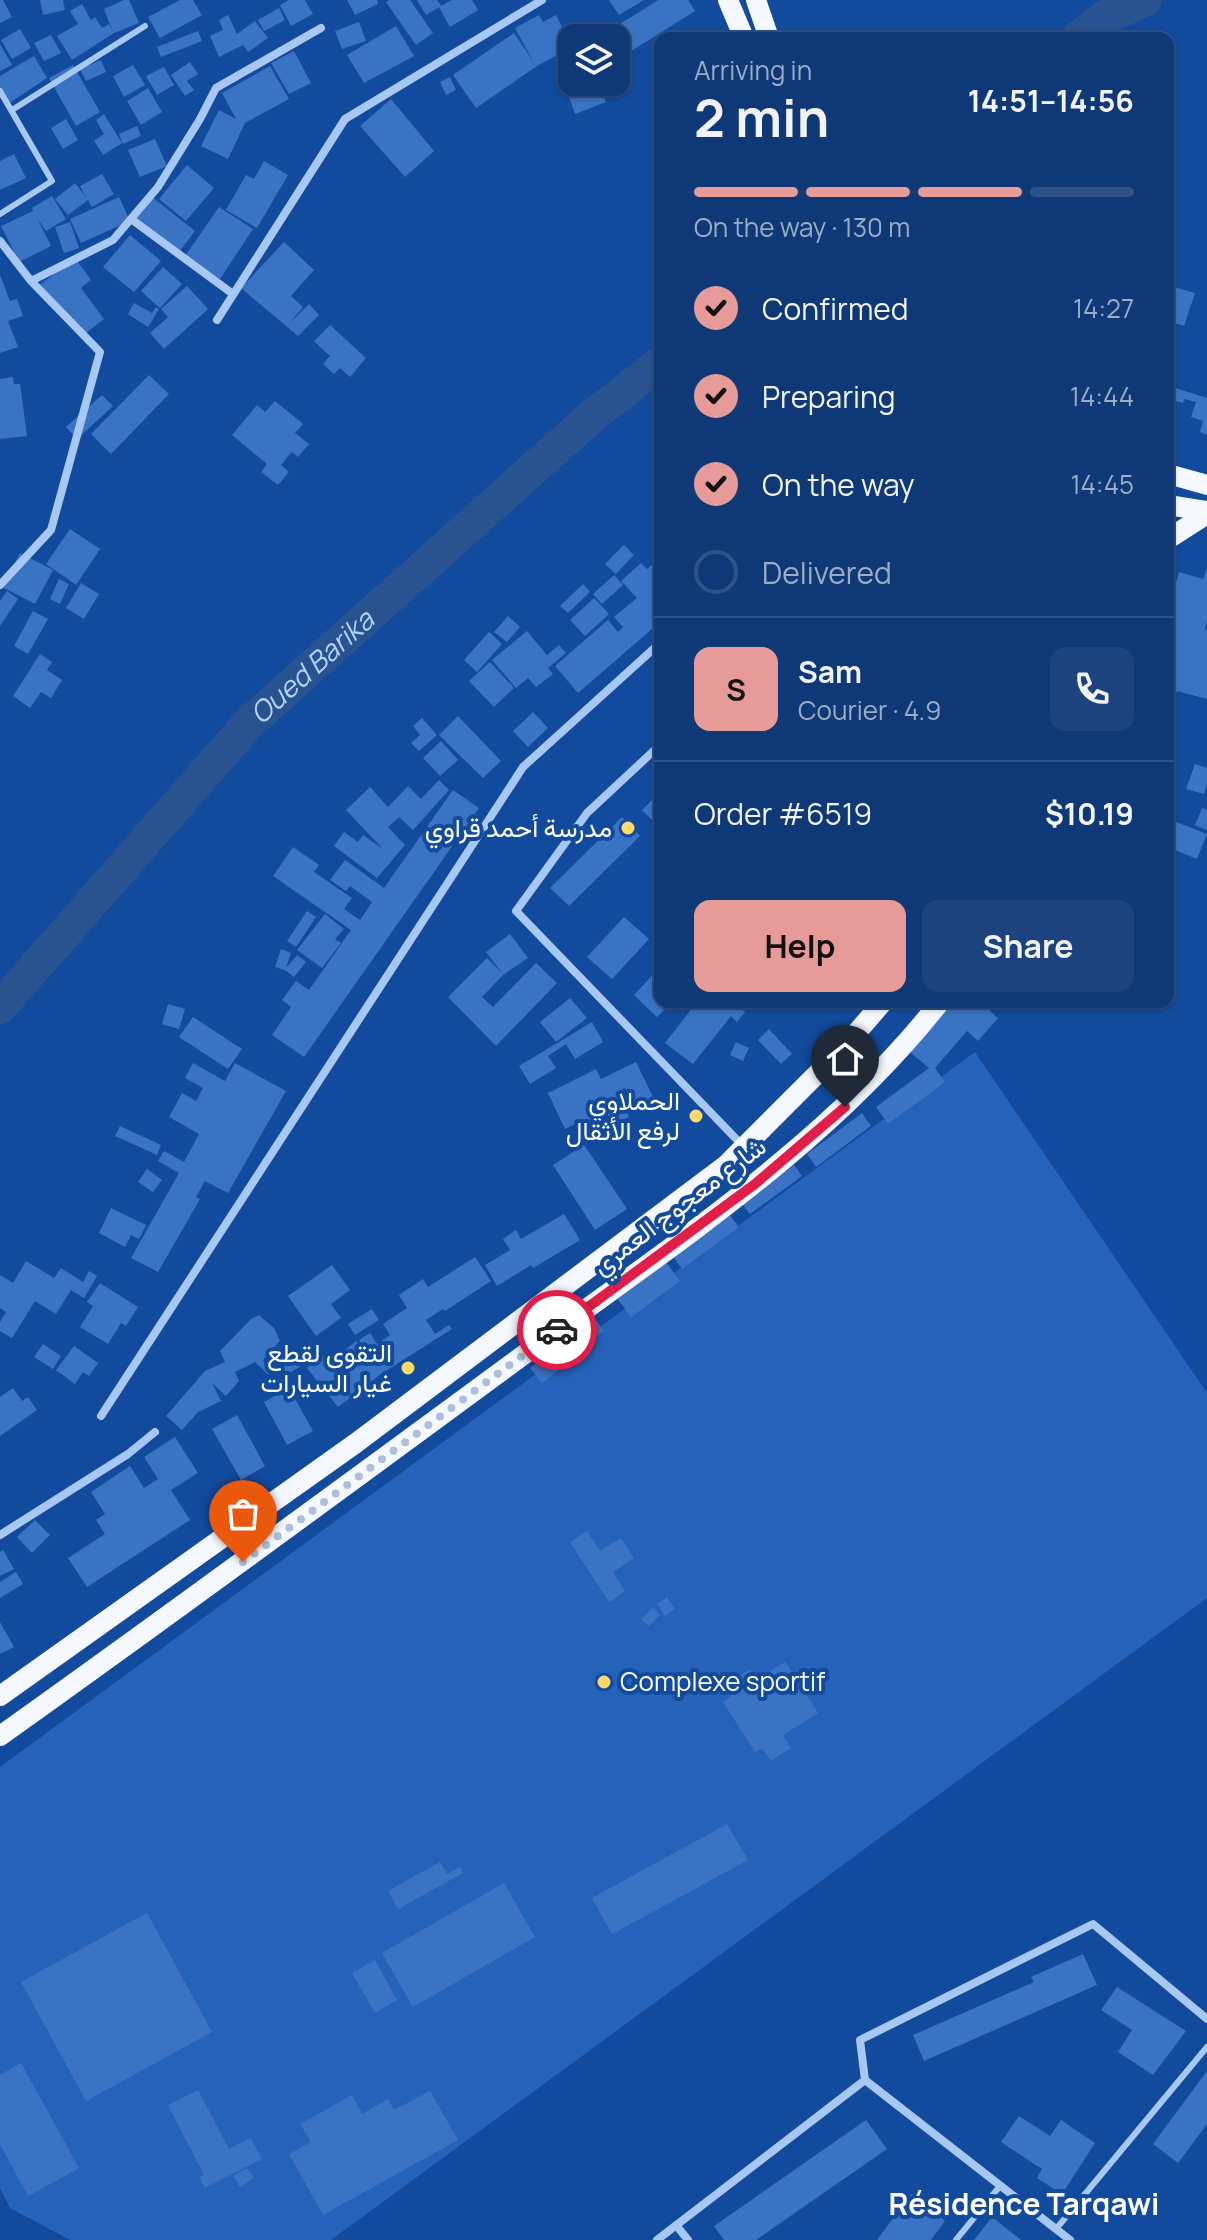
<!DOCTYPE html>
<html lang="en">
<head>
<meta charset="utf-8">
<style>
	:root { --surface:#0e3876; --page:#1c437e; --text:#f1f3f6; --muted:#9bacc5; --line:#2e5288; --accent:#e69b98 }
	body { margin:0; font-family:Manrope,Vazirmatn,sans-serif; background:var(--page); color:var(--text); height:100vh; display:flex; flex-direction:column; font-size:30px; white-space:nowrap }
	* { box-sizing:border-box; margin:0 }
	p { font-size:26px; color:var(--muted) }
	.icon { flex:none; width:44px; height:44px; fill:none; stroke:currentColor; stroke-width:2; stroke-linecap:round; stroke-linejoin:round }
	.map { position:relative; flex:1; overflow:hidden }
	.panel { position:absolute; left:654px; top:32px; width:520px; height:976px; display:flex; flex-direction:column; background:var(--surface); border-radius:16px; box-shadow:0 2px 6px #0004,0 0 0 2px var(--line) }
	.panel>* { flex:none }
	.tools { position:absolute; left:558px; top:24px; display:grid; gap:16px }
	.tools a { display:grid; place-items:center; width:72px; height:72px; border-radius:16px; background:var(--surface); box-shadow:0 2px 6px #0004,0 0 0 2px var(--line); font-size:40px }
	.pin { position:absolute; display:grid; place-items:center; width:68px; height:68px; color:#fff; margin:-82px -34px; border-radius:50% 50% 50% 0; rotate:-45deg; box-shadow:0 0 8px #0007 }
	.pin .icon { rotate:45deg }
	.courier { position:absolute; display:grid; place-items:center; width:80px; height:80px; margin:-40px; border:6px solid #e11d48; border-radius:50%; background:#fff; color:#222; box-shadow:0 2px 10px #0007 }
	.head em { font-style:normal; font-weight:700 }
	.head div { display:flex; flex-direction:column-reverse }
	.head { display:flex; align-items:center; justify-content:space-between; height:136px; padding:0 40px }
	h1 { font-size:52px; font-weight:700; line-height:60px }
	.bar { display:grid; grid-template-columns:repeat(4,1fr); gap:12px 8px; align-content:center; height:96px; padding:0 40px }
	.bar i { height:10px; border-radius:6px; background:var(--line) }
	.bar .selected { background:var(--accent) }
	.bar p { grid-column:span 4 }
	.line { display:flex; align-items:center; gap:20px; padding:0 40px; border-top:2px solid var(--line) }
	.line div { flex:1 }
	.round { display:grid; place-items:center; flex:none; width:84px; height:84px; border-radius:16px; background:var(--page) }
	ol { padding:0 40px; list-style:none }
	li { display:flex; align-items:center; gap:24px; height:88px }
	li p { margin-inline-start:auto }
	li .icon { padding:8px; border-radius:50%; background:var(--accent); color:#111; stroke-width:4 }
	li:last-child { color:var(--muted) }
	li i { width:44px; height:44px; border:4px solid var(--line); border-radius:50% }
	.primary-button { display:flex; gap:16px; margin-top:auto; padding:16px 40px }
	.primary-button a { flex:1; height:92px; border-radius:16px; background:var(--accent); color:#111; font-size:32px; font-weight:700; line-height:92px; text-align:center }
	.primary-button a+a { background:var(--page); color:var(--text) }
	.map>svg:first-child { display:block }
</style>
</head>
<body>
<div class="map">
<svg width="1207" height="2240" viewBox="0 0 1207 2240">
	<rect width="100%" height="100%" fill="#124a9d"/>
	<path fill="#2563bb" d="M975,1052l232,341v205l-876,642h-261l-60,-32 -10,-20v-421z"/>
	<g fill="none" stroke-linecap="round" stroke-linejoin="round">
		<g stroke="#295290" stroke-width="34">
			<path d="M1078,38l27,-21 40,-17"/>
			<path id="s1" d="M0,1007l249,-284 341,-305 70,-55"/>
		</g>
	</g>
	<path fill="#3b73c4" d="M0,0h3l9,17 -12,6z
		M40,0h23l2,10 -22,5z
		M124,0h5l10,23 -25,10 -42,27 -15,-24 21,-12 -8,-13 12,-7 9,16 4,-3 7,11 7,-4 4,8 -9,-23z
		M180,0h13l9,15 -42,23 -12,-21z
		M289,0h16l8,14 -22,12 -11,-21z
		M347,0h30l1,4 -23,11z
		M389,0h21l23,33 -17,12 -30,-43z
		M417,0h20l4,6 -15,9z
		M452,0h20l6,10 -28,17 -11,-20z
		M609,0h35l-25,15z
		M658,0h30l7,11 -70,44 -6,-8 8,-5 -10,-16z
		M279,8l6,12 -21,11 -6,-11z
		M228,15l9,19 18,-13 13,17 -20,14 -5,-7 -24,12 -9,-21 13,-6 -4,-10z
		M539,15l4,7 13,-7 16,32 -35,19 -61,42 -23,-33 61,-42 19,28 -18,-33z
		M359,22l7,19 -24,8 -7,-18z
		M396,26l18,30 -50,27 -17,-28z
		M20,29l11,19 -19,11 -11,-19z
		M198,31l4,10 -41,16 -4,-10z
		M51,35l10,18 -17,8 -10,-18z
		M0,44l12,21 -12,6z
		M294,51l17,32 -22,11 -18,-31z
		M34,56l13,22 -39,26 -8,-14v-14z
		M101,60l5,12 -20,9 -6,-12z
		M190,62l8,12 -11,7 7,9 -9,6 -14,-21z
		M73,65l27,47 -24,14 -27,-48z
		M133,65l12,20 -21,12 -11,-21z
		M270,66l19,33 -44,24 -17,36 -27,-13 18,-36 17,9 -14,-26z
		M164,67l10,18 -17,10 -11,-19z
		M572,76v6h27l7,20 -31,12 -12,-35z
		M450,77l6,13 -10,5 -6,-13z
		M148,88l14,24 -21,13 -14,-24z
		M391,99l43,52 -29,26 -45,-51z
		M104,114l18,29 -19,12 -9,-14 10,-7 -8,-14z
		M66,119l12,21 -15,9 -12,-21z
		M137,126l4,10 -18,8 -4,-10z
		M155,139l12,27 -27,11 -12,-27z
		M14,154l12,24 -26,12v-29z
		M264,161l24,14 -31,53 -31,-18 20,-35 8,4z
		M187,165l27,23 -28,33 -27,-22z
		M102,174l12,20 -22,13 -4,-7 -20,15 -13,-16 20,-16 11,14 -6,-11z
		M52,196l14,23 -20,12 -9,-13 14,28 -32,16 -18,-36 32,-15 -1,-3z
		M119,197l11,24 -49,22 -11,-24z
		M152,197l43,34 -19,25 -44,-34z
		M219,207l34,22 -33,50 -19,-13 -18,-7z
		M70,222l9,26 -15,5 -9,-26z
		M130,235l31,26 -27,31 -31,-25z
		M284,242l30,28 -23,26 12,11 -13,16 19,-19 10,11 -21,21 -57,-48z
		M75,258l16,22 -10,8 23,31 -22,17 -44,-50z
		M163,267l19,17 -22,24 -19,-17z
		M0,275l10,26 7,-2 6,17 -15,5 10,26 -18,6z
		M1168,285l27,8 -11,33 -16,-5z
		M187,286l21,23 -44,40 -14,-16 18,-16 -7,-8z
		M134,303l18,10 4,-6 3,2 -11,18 -20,-13z
		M330,325l36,33 -16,19 -10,-9 -6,6 -11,-10 7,-8 -16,-15z
		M149,375l20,19 -58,60 -20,-20z
		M13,377l1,7h6l7,52 -27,3v-60z
		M1169,386l38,12v37l-7,-3 3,-11 -12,-4 5,-15 -12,-3 -1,4 -15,-4z
		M102,395l11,11 -36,33 -11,-12z
		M275,401l28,23 -8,9 14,11 -11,13 -6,-5 -11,13 8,7 -11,13 -17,-13 6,-8 -35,-29 25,-30 8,7z
		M70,529l30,20 -24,36 -30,-21z
		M624,545l10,10 -18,19 -11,-10z
		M20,553l33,17 -18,34 -33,-17z
		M660,558v64l-82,71 -23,-27 53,-46 10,12 5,-5 -9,-10 23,-19 -16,-17 20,-18 6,6z
		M1207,568v52l-2,9 2,1v69l-30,-8 -9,29v-109l11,-39 24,7z
		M614,575l9,10 -21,19 -9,-10z
		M59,579l10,5 -9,20 -10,-5z
		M81,583l18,11 -15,25 -18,-11z
		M583,584l7,8 -22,21 -8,-7z
		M7,591l11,8 -18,27v-25z
		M594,598l15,16 -24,22 -15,-16z
		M33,611l15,8 -20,35 -14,-8z
		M508,616l12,11 -13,15 -13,-10z
		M527,631l20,24 12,-10 7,8 -18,15 5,6 -17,13 -8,-9 -12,10 -24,-28z
		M489,632l13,12 -25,28 -13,-12z
		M40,654l12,8 -5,8 15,10 -11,18 -10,-6 -11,16 -17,-12z
		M490,662l24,26 -20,19 -25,-26z
		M533,712l15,16 -20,19 -15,-16z
		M458,716l43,45 -18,17 -44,-43z
		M422,718l15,17 -18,16 -8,-8 9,-8 -7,-9z
		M441,741l17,19 -18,16 -17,-18z
		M1195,764l12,4v16l-3,10 -18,-5z
		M439,780l10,10 -36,40 -14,-13 -11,10 17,18 -28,33 -43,-32 10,-14 14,10 5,-7 20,14 -37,-39 24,-23 18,20 20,-21 13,13z
		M660,782v46l-18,-18 15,-15 -5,-5z
		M453,790l26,18 -175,249 -32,-22 19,-28 -9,-7 14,-19 13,9 42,-60 -78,-54 20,-29 26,18 -5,7 38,26 -8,11 16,11 12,-18 -22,-16 -4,5 -16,-11 15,-20 39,28z
		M1202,808l5,2v20l-12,-5z
		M622,817l18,19 -71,70 -19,-18z
		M1176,822l31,12 -10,25 -29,-12z
		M307,911l9,6 -20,30 -9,-6z
		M325,914l19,15 -9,10 6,4 -19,25 -25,-18z
		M624,917l25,22 -37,40 -25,-22z
		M510,934l18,24 -25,17 -21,22 11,10 43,-44 21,20 -61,63 -48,-49 39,-39 15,15 -16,-21z
		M281,949l10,4 -5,15 11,-13 9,7 -12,15 -9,-7 -10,-3z
		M660,967v35h12l-15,15 -23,-22z
		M570,998l17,20 -31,24 -16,-20z
		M697,1002h36l12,10 -8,10 -6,-6 -38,48 -28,-21z
		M953,1002h27l18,16 -20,23 -11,-10 -32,37 10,14 -57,42 -12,-17 53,-39 -19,-16z
		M168,1004l17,5 -6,20 -17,-5z
		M193,1017l49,32 -14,20 -49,-32z
		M592,1022l11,20 -28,17 -9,-15 -18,12 8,12 -26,16 -11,-18z
		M769,1029l23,25 -11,10 -23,-24z
		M736,1042l13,6 -6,13 -13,-6z
		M636,1062l17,35 -18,9 -10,-18 -8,4 12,25 -41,19 -7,-15 -16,8 -17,-36 48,-24 5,10z
		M193,1063l32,18 10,-18 51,28 -58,102 -23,-12 -9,16 4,2 -42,73 -27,-14 48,-85 -21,-12 6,-10 20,11 15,-28 -30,-17 13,-24 14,8 7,-13 -18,-10z
		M862,1113l9,13 -55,41 -9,-13z
		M120,1126l41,19 -4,10 -42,-19z
		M584,1145l43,64 -32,21 -42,-65z
		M794,1165l8,11 -52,38 -8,-10z
		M147,1169l15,11 -9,12 -15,-10z
		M111,1208l35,17 -7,14 -8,-4 -6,12 -26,-14z
		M564,1214l16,26 -47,28 -2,-3 -34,21 -12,-21 25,-15 -7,-11 13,-9 5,9z
		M729,1214l10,13 -57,42 -10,-14z
		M475,1257l16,24 -46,30 -2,-2 -17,11 9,14 14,-9 3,4 -71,45 -43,33 -31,-39 21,-16 6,7 22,-18 22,28 -19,-29 11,-7 7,11 13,-9 -7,-11 24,-16 -8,-13 24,-16 5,8z
		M26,1261l28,17 7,-10 22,14 6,-11 8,5 -13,22 -13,-8 -15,24 -21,-13 -23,37 -12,-7v-9l6,-10 -6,-4v-33l13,8z
		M666,1262l14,19 -49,36 -14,-19z
		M332,1265l18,25 -19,14 10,14 -25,18 -28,-40z
		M100,1283l38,24 -12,19 -5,-3 -13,21 -28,-17 13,-21 -6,-4z
		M372,1309l7,11 -24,15 -7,-11z
		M259,1315l15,13 6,13 -17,19 7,16 -15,-14 -20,10 4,9 -13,15 -14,-13 9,18 -23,11 -16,18 -16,-14 39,-45 20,-9 -5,-11 31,-32z
		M593,1316l11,15 -41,30 -11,-14z
		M311,1342l8,13 -36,22 -8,-13z
		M43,1344l18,12 -8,13 -19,-12z
		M74,1346l24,17 -9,13 -6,-4 -8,12 -19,-14z
		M548,1354l12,15 -18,14 -12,-15z
		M13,1388l9,13 6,-4 9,13 -37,26v-39z
		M289,1388l24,43 -26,14 -23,-43z
		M237,1415l28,51 -24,14 -29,-51z
		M175,1437l23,36 -27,17 19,30 -103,67 -19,-29 37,-24 -9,-14 9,-6 -14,-22 39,-26 14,22 14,-9 -14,-22z
		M35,1520l15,15 -18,18 -15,-16z
		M587,1531l13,20 21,-13 13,20 -21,14 12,19 -16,11 -39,-60z
		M3,1550l11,19 -14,7v-24z
		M16,1572l7,12 -23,14v-16z
		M667,1597l8,12 -10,7 -8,-12z
		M653,1608l7,7 -11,11 -8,-7z
		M0,1622l14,25 -14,7z
		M785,1662l33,51 -35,22 8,13 -20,13 -9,-13 -7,4 -32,-50 8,-6 -7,-11 26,-16 7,11z
		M727,1824l21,36 -136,74 -20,-36z
		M440,1862l7,12 13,-7 3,6 -65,36 -10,-18z
		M504,1883l31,54 -122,70 -31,-54z
		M147,1913l65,119 -126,69 -65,-119z
		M1083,1954l14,31 -173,76 -11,-26 121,-53 -3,-5z
		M375,1960l22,40 -22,13 -23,-40z
		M1117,1987l69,44 -33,44 -35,-23 14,-22 -31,-20z
		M21,2063l58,105 -51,28 -28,-52v-69z
		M1207,2071v53l-29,39 -25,-19z
		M198,2090l31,59 22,-11 11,21 -57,29 -6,-11 5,-2 -36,-70z
		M430,2091l28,49 -135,75 -34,-61 22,-12 -11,-18 52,-29 10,19 26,-15 6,11z
		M1019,2116l31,20 11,-16 34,23 -33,51 -25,-16 5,-9 -41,-27z
		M866,2120l21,29 -131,91h-32l-10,-14z
		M247,2168l7,10 -14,9 -7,-11z
		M911,2194l12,9 7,-8 11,8 -7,9 11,9 -14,19h-54z
		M992,2217l29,23h-47z"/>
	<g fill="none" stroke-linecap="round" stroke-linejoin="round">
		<path stroke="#a8c8f4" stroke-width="6" d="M0,91l52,90 -52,33
			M12,110l133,-84
			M1056,2229l151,-182
			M956,2240l44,-54"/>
		<path stroke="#a8c8f4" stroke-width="8" d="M131,219l102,75
			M0,241l31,40 69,71 -49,178 -51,55
			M31,281l82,-41 45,-53 42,-68 16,-31 105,-60
			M217,320l128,-201 197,-119
			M660,745l-73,68 -71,98 227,235
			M101,1416l422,-649 137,-124
			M0,1535l128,-81 27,-22
			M865,2080l-5,-40 233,-116 114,95
			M676,2225l12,15
			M657,2240l208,-160 205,160"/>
		<path stroke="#f5f9ff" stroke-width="20" d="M728,0l16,38
			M756,0l13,38
			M1168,474l39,11
			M1168,505l39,6
			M1168,539l39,-25
			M0,1696l356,-253 370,-278 119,-119 38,-44
			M0,1736c180,-128 359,-260 537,-391 142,-105 293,-203 403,-343"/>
	</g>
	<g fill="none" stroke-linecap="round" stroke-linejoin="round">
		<path stroke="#acc0dd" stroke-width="8" stroke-dasharray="0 14.4" d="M243,1562l314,-232"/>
		<path stroke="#e11d48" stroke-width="10" d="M557,1330l198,-146 90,-77"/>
	</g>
	<g fill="#ffd96b" stroke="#124a9d" stroke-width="3">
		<circle cx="628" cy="828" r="8"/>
		<circle cx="696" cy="1116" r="8"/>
		<circle cx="408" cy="1368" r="8"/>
		<circle cx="604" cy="1682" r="8"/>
	</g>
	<g text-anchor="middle" stroke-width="8" stroke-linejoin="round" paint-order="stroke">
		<g font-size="26" fill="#fff" stroke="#124a9d" text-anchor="end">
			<text x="612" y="837">مدرسة أحمد قراوي</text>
			<text x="680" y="1110">الحملاوي<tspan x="680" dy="30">لرفع الأثقال</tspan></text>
			<text x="392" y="1362">التقوى لقطع<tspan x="392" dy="30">غيار السيارات</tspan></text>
			<text x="620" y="1691" text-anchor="start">Complexe sportif</text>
		</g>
		<g font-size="26" fill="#fff" stroke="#124a9d">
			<text transform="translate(679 1206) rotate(-37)" y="9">شارع معجوج العمري</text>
		</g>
		<g font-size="28" font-style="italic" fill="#b4d2fb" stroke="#124a9d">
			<text dy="10" stroke="none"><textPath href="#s1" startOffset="462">Oued Barika</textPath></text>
		</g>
		<g font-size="30" font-weight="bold" fill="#fff" stroke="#124a9d">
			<text x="1024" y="2215">Résidence Tarqawi</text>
		</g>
	</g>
</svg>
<div class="tools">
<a><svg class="icon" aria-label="layers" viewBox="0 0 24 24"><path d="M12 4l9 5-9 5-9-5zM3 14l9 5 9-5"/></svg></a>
</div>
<div class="pin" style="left:243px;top:1562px;background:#ea580c"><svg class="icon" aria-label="bag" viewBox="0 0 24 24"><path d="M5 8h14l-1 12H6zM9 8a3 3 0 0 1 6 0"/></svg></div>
<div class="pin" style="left:845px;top:1107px;background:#1f2937"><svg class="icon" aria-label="home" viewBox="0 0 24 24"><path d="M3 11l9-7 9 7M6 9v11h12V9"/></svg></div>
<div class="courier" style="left:557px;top:1330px"><svg class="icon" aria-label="car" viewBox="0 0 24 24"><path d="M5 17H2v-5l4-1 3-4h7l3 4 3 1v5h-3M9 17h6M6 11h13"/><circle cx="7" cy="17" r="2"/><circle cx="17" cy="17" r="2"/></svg></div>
<section class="panel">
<div class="head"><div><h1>2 min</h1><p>Arriving in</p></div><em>14:51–14:56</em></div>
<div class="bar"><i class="selected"></i><i class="selected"></i><i class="selected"></i><i></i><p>On the way · 130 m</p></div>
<ol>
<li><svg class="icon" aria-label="check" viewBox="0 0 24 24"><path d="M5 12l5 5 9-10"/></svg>Confirmed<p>14:27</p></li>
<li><svg class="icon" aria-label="check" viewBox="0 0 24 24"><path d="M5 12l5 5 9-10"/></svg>Preparing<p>14:44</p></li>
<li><svg class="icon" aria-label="check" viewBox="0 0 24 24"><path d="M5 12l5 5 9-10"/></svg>On the way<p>14:45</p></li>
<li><i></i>Delivered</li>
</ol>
<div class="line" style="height:144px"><b class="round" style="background:var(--accent);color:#111">S</b><div><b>Sam</b><p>Courier · 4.9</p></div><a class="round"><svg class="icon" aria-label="phone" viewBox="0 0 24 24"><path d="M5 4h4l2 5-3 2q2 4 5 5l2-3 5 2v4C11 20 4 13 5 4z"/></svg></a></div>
<div class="line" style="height:104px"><div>Order #6519</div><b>$10.19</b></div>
<div class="primary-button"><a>Help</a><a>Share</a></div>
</section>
</div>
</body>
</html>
